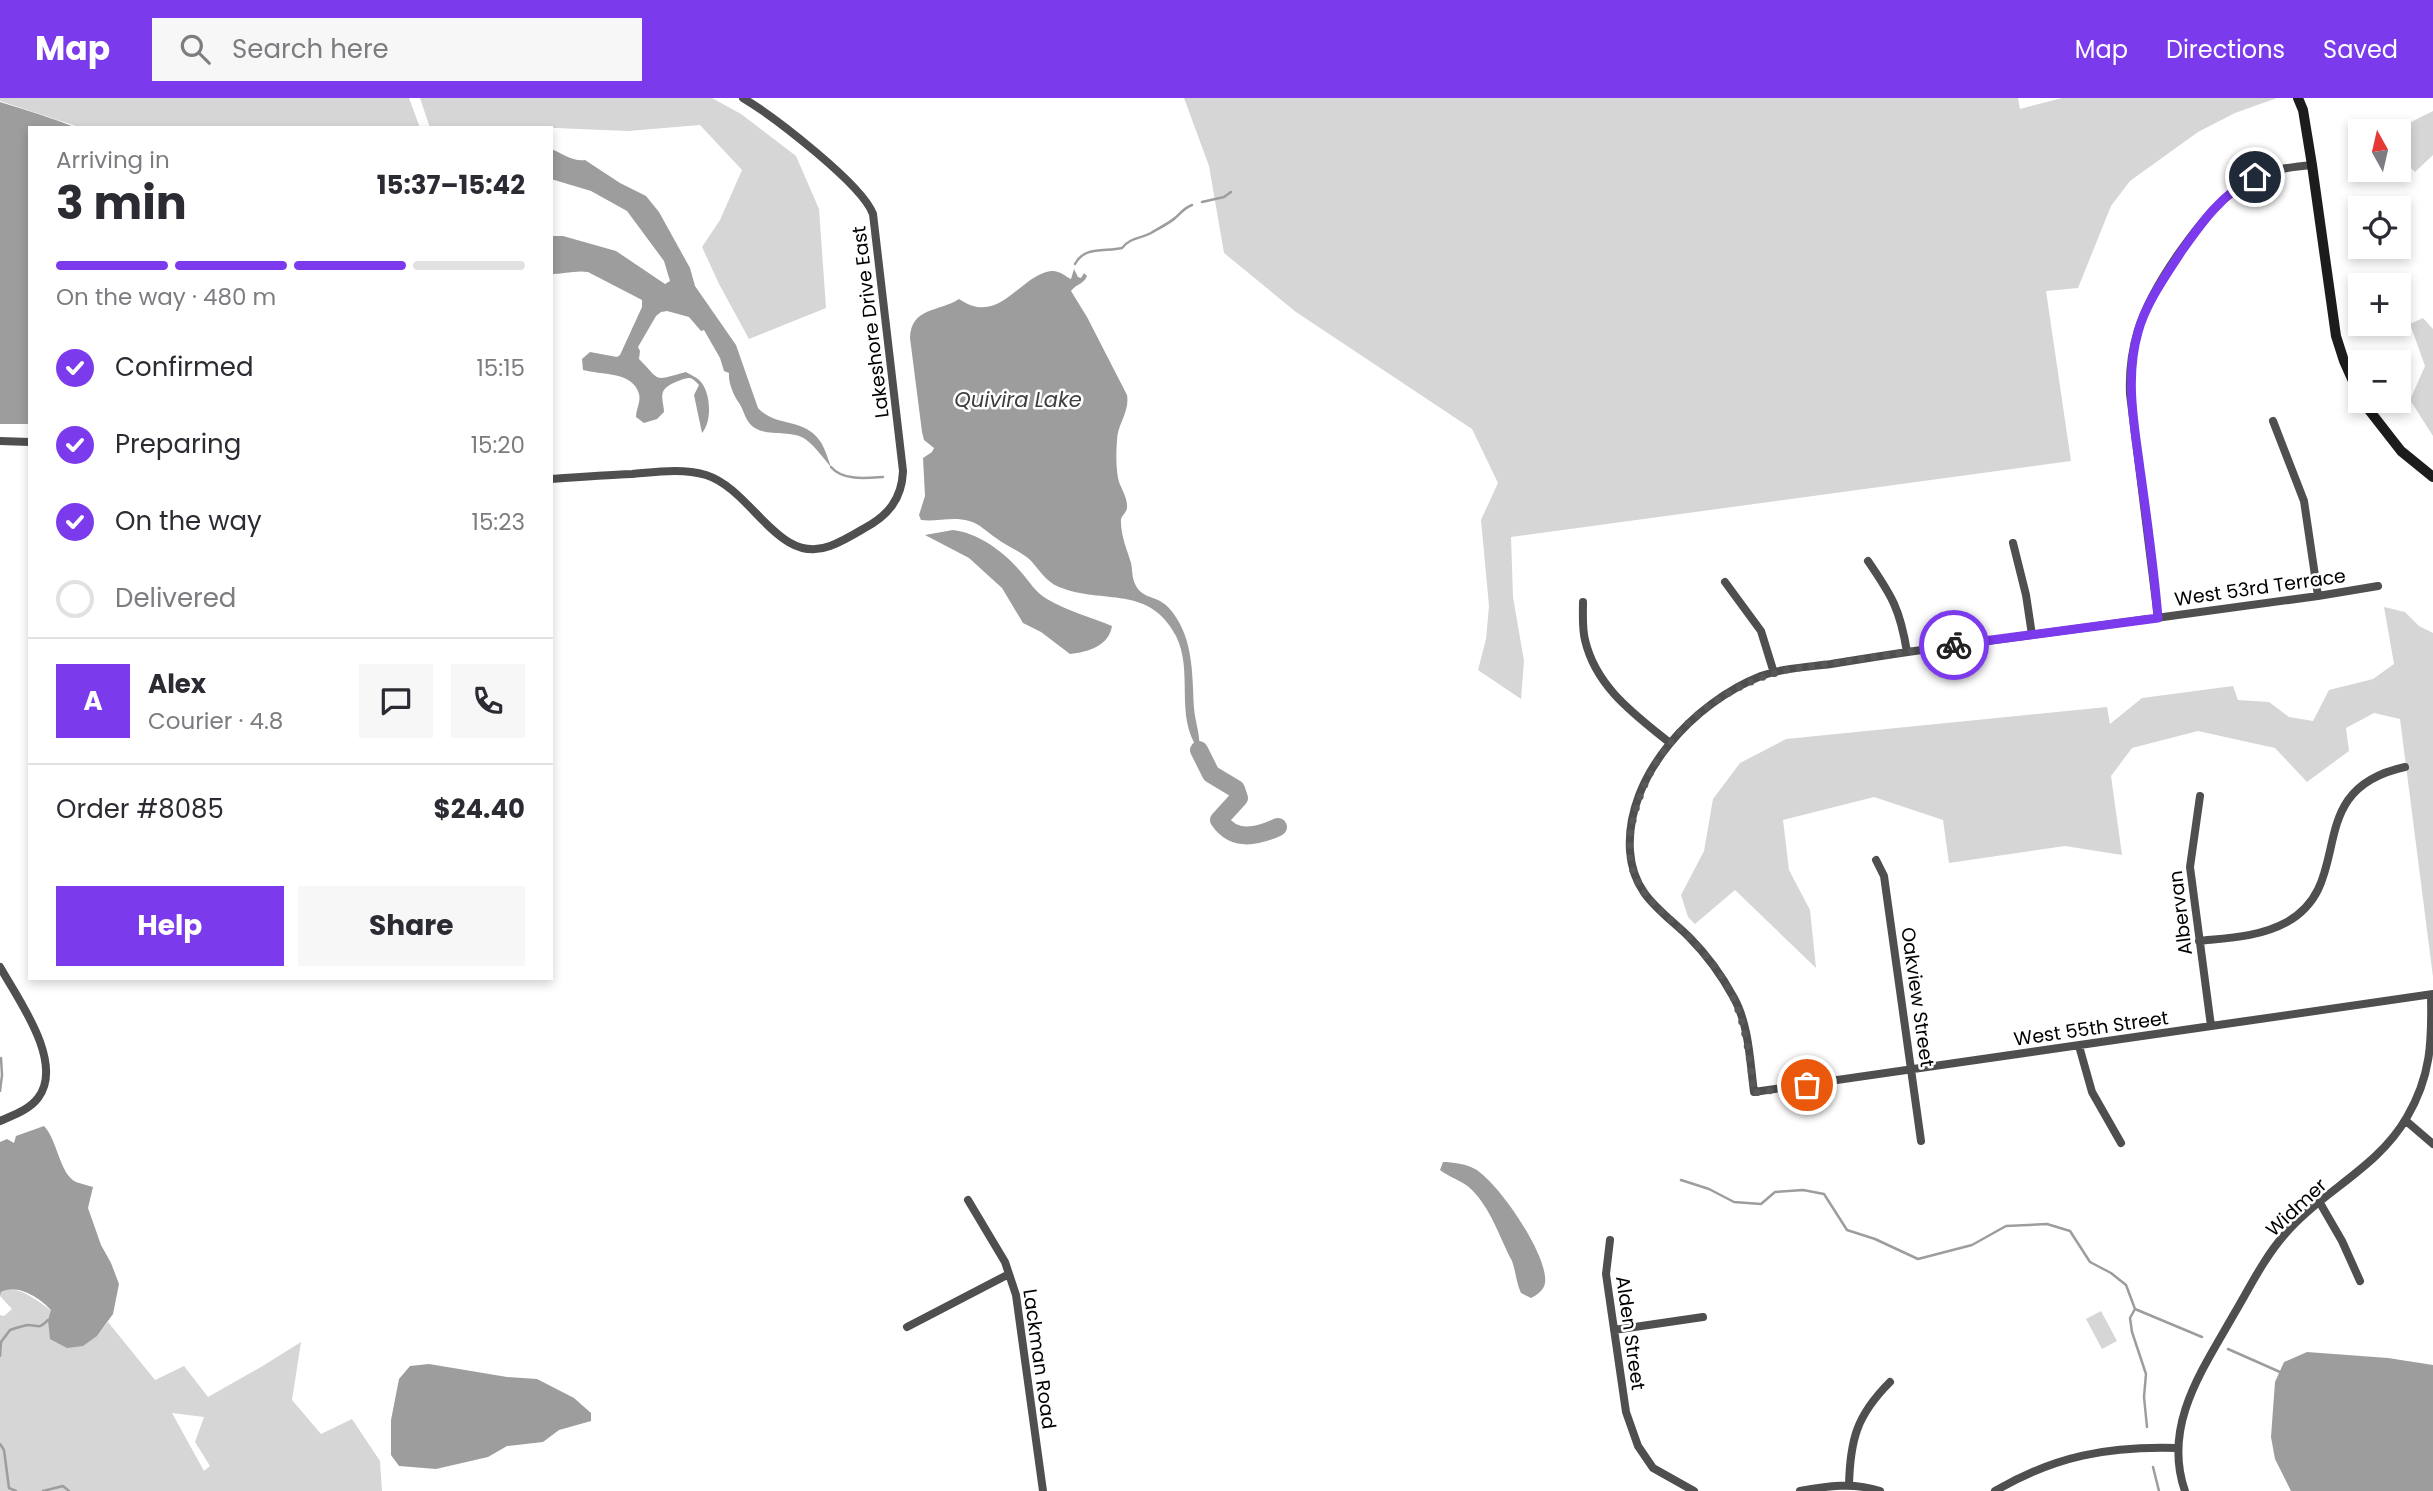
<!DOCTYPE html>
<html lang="en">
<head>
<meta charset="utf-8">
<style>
	:root { --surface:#fff; --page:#f7f7f7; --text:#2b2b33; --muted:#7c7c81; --line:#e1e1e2; --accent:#7c3aed }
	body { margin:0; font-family:Poppins,sans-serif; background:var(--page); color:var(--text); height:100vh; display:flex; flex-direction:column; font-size:26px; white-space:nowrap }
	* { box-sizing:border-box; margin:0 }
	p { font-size:23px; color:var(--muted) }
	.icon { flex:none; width:38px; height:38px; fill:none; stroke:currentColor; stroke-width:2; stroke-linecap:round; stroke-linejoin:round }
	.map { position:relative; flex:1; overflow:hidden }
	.drawer { position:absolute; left:28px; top:28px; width:525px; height:854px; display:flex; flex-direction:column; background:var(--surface); border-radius:0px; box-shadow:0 4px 10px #0003 }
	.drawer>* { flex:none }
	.needle { width:46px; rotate:352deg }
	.buttons { position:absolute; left:2348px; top:21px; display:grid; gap:14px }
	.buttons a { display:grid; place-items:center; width:63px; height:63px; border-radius:0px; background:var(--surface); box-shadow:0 4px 10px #0003; font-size:35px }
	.pin { position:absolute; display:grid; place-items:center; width:60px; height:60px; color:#fff; margin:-30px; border:4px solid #fff; border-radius:50%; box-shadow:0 2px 7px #0007 }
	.courier { position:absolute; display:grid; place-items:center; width:70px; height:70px; margin:-35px; border:5px solid #7c3aed; border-radius:50%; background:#fff; color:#222; box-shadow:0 2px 9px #0007 }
	.headline em { font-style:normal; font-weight:700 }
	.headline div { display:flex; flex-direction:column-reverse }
	.headline { display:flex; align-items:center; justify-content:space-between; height:119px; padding:0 28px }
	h1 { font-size:46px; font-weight:700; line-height:52px }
	.bar { display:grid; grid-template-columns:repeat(4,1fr); gap:10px 7px; align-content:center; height:84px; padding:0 28px }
	.bar i { height:9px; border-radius:5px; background:var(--line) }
	.bar .current { background:var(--accent) }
	.bar p { grid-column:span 4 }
	.line { display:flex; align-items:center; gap:18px; padding:0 28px; border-top:2px solid var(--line) }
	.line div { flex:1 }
	.round { display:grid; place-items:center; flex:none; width:74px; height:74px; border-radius:0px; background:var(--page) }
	ol { padding:0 28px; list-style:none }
	li { display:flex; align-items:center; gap:21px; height:77px }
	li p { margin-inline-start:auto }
	li .icon { padding:7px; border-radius:50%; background:var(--accent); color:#fff; stroke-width:4 }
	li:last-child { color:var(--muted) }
	li i { width:38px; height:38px; border:4px solid var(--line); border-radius:50% }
	.primary-button { display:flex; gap:14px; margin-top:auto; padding:14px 28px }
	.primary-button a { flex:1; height:80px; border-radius:0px; background:var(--accent); color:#fff; font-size:28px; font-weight:700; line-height:80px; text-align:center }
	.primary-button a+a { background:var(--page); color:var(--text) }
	header { display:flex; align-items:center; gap:42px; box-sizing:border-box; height:98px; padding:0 35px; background:var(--accent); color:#fff }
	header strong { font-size:33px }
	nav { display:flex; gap:38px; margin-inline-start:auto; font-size:24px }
	.search { width:490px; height:63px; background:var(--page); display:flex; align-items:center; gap:18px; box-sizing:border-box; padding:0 24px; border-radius:0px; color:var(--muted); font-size:26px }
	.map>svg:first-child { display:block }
</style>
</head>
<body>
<header>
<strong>Map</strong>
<div class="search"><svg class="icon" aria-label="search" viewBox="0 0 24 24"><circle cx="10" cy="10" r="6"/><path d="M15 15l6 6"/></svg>Search here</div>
<nav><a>Map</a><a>Directions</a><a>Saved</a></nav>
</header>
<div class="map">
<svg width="2433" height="1393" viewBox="0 0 2433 1393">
	<rect width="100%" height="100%" fill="#fff"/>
	<path fill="#d6d6d6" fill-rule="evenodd" d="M0,0h409l11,30h-338l-82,-27z
		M420,0h292l29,16 55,42 23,53 7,99 -77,31 -30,-55 -17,-37 18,-27 22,-50 -42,-45 -72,6 -97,-4 -101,1z
		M1184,0h834l2,11 42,-11h215l-42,15 -37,19 -68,49 -19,25 -33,82 -32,3 25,170 -560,76 2,60 11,64 -3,38 -43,-29 8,-31 3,-33 -8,-86 17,-37 -26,-54 -176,-117 -72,-59 -15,-87z
		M2433,13v44l-18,17 -16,-15v-18l6,-14z
		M2423,220l10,11v107l-23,-36 15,-34 -15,-42z
		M2384,509l21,5 14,14 14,7v344l-33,-258 -26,-6 -28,15 3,23 -42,31 -32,-34 -77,-17 -66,17 -21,28 11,79 -57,-9 -116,17 -6,-43 -69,-23 -91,23 6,50 21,40 6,58 -81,-78 -40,34 -7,-7 -7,-22 23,-44 9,-52 27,-36 46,-24 321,-32 3,17 32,-26 91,-12 5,14 31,2 20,15 24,4 16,-31 44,-11 21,-15z
		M8,1190c19,3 29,13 44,23 14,10 31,17 45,25l11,-14 47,58 29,-14 24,31 53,-30 40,-25 -9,58 29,34 31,-15 28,42 2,30h-382v-176l4,1 8,-7 -12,-13 1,-4zM172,1315l32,4 -9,25 15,24 -6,5z
		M2101,1213l16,30 -15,8 -16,-30z"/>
	<path fill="#9d9d9d" d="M0,4c26,8 52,16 77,26h-47l-2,296h-28z
		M551,51c11,4 22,13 34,11l35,23 26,13 13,16 31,56 5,18 41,59 22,63c18,20 45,9 62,33 5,7 8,18 11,26 -8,-9 -16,-21 -26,-28 -15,-10 -38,-1 -53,-13 -7,-6 -8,-16 -13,-23 -5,-7 -11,-20 -10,-30l-5,-2 -4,-13 -16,-28 -3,1 -12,-14 -22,-6 -6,1 -5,4 -18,31 2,4 -1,8c23,23 13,22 47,13 5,3 12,6 15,10 10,12 11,40 1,51l-8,-38 5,-10c-2,-2 -5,-6 -9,-7 -6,0 -22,6 -26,12 -4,6 0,15 0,22l-7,7 -13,4 -8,-6c0,-8 5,-15 3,-23 -6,-23 -39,-19 -56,-24l-1,-11 8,-7 27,5 3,-2 22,-48v-7l-54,-28c-12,-2 -24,2 -37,2v-38h12l53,15 49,33 5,-3 -6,-20 -37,-50 -36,-20 -40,-12z
		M1074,171l4,8 3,1 3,-5 3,3c-3,8 -11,8 -16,15l16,26 40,78c3,17 -10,29 -10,46 -1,12 -1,25 1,37 2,10 10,19 9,30 -1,6 -7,8 -6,14 0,14 6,28 10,41 1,4 1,10 2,15 6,23 21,15 35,29 26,28 24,66 26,101 1,14 7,28 5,42 -25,-33 -5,-78 -23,-114 -27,-52 -72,-31 -117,-49 -15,-6 -20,-19 -31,-29 -10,-8 -22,-12 -32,-20 -9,-6 -16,-14 -27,-17 -16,-5 -32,1 -48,-1l-2,-5 6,-19 -2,-38 9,-6 2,-4 -10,-8 -2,-8 -12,-94c1,-31 29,-26 49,-39 41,28 59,-23 92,-28 8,-1 14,5 20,8z
		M953,432c26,3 52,23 68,42 9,10 14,20 26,27 20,12 44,18 65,27 -3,20 -24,26 -42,28l-29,-22 -18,-9 -21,-35 -33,-30 -44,-23z
		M44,1028c13,13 16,49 32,56 5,2 11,3 17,5l-5,21 13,37 10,18 8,21 -6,30 -16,22 -14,10 -16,2 -17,-9 -2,-19 3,-10c-11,-12 -34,-27 -50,-18l-1,4v-154l7,-3 7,4 2,-7z
		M1443,1064c10,0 23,2 32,7 23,13 74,87 70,114 -1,7 -8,12 -14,15l-10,-5c-5,-11 -5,-21 -9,-32 -12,-23 -21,-52 -40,-71 -10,-10 -22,-12 -32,-20z
		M2307,1254l81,6 45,7v126h-142l-16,-32 -4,-22 4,-55 9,-20z
		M429,1266l78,13 30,2 37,19 17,15v8l-32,9 -16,12 -36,4 -19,11 -52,12 -37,-3 -8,-11v-35l8,-41 11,-13z"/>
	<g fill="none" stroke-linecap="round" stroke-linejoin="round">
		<path stroke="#9d9d9d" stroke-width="2.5" d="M1202,104l22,-5 7,-5
			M1075,166c9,-18 30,-12 47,-16 9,-11 18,-9 29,-15 5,-3 20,-11 24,-15 6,-5 9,-10 17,-13
			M831,369c12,14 35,11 52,10
			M0,993l2,-16 -1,-17
			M1681,1082l28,9 25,13 27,2 14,-12 28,-2 21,4 23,36 28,9 43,20 54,-14 34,-19 41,-2 23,7 20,31 21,11 15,12 9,24 67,28
			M2135,1211l-5,9 2,14 14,42 -2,23 3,30
			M2228,1251l52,23
			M0,1258l1,-14 9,-12c5,-2 13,-4 17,-5 12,0 11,5 21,-5
			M0,1346l4,6 5,38 7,3
			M2153,1369l6,24
			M43,1393l20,-5 6,5"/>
		<path stroke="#9d9d9d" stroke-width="18" d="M1199,652l12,24 25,15 3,9 -20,22c15,22 38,17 59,7"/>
		<path stroke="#4f4f4f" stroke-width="8" d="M2273,323l31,80 14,95
			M0,343l30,1
			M551,381c27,-2 54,-4 81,-5 24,-2 50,-6 74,1 47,15 72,91 124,71 11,-4 23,-11 33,-17 25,-13 39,-30 40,-58l-30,-257c-11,-30 -100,-98 -130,-116
			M2013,445l13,52 6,40
			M1868,463c24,35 32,48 39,91
			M1725,484l36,49 13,42
			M2378,488l-60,10c-125,17 -250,34 -375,51 -38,5 -75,11 -112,17 -23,3 -48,4 -70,12 -66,26 -136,99 -131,175 3,44 31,59 59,86 18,18 33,39 45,61 15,27 16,64 20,94l679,-98
			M1583,504c0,12 -1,26 2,38 11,47 49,74 85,103
			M2158,520l-28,-224c-1,-22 2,-44 8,-64 14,-45 65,-118 102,-144 21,-15 48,-19 72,-21
			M2200,698l-10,71 21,159
			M1876,762l8,16 37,265
			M2199,843c29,-3 61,-4 88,-19 71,-40 12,-132 118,-155
			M0,869c18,32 65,96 38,131 -9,12 -25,17 -38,23
			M2079,948l13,46 29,51
			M2405,1022l28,24
			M968,1102l37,62 11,33 27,196
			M2320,1105l22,38 18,40
			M1610,1142l-4,34 20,138 12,34 15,22 41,23
			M907,1229l102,-53
			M1614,1232l89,-13
			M1849,1388c1,-47 8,-71 41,-104
			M1800,1393c26,-5 54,-9 80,0
			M1995,1393c60,-35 113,-45 182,-43
			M2185,1393c-23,-66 18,-122 49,-177 16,-27 30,-56 51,-80 37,-43 93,-66 122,-117 24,-41 25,-75 24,-122"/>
		<path stroke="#1c1c1c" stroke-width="10" d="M2298,0l5,12 9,55 24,171 8,25 17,38
			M2362,303l39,50 32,26"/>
	</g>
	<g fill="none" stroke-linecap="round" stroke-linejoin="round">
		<path stroke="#595959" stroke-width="7" stroke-dasharray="0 12.6" d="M1807,987l-53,8c-9,-69 -13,-102 -63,-154 -22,-23 -47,-37 -58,-68 -6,-19 -3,-40 2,-58 19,-73 79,-125 151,-143l168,-25"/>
		<path stroke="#7c3aed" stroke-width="9" d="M1954,547l204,-27c-4,-50 -11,-99 -18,-149 -6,-46 -15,-91 -2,-137 8,-29 27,-55 43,-80 21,-30 41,-58 74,-75"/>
	</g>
	<g text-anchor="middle" stroke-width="5" stroke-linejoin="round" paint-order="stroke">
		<g font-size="19" fill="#000" stroke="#fff">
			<text transform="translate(870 224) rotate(-97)" y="7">Lakeshore Drive East</text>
			<text transform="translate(2260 489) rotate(-8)" y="7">West 53rd Terrace</text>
			<text transform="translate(2180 815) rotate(-97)" y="7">Albervan</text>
			<text transform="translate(1918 899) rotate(82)" y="7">Oakview Street</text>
			<text transform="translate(2091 930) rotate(-8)" y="7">West 55th Street</text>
			<text transform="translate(2296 1109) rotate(-43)" y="7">Widmer</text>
			<text transform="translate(1631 1235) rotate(82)" y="7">Alden Street</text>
			<text transform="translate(1040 1261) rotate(82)" y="7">Lackman Road</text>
		</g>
		<g font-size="21" font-style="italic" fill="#3e3e3e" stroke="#fff">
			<text x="1018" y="309">Quivira Lake</text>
		</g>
	</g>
</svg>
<div class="buttons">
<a><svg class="needle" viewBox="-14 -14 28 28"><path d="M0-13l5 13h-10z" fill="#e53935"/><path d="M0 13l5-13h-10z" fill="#7c7c81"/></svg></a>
<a><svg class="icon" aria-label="locate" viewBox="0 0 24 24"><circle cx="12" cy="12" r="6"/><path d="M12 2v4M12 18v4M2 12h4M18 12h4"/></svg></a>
<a>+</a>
<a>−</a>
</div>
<div class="pin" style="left:1807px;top:987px;background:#ea580c"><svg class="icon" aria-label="bag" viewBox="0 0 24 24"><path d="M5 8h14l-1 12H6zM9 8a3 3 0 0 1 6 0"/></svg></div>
<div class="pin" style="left:2255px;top:79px;background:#1f2937"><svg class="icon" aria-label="home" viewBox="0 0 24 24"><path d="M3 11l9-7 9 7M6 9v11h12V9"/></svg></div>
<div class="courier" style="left:1954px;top:547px"><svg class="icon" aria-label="bike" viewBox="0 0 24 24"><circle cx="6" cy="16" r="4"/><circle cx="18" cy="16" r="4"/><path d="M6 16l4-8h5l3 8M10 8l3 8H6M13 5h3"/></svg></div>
<section class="drawer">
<div class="headline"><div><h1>3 min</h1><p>Arriving in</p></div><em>15:37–15:42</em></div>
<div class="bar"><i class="current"></i><i class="current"></i><i class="current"></i><i></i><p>On the way · 480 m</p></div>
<ol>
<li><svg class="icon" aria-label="check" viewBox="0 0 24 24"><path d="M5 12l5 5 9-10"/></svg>Confirmed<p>15:15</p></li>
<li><svg class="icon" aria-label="check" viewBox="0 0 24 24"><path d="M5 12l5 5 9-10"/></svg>Preparing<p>15:20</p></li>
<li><svg class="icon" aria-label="check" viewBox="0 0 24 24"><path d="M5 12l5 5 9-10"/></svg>On the way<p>15:23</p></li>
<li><i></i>Delivered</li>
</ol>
<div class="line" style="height:126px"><b class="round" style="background:var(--accent);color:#fff">A</b><div><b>Alex</b><p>Courier · 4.8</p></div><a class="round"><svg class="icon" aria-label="chat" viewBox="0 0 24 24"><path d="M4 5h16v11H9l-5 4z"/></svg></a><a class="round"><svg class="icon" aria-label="phone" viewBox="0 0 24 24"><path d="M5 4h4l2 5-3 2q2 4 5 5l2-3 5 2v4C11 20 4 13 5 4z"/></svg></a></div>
<div class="line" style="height:91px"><div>Order #8085</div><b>$24.40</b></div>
<div class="primary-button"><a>Help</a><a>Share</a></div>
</section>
</div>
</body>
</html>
